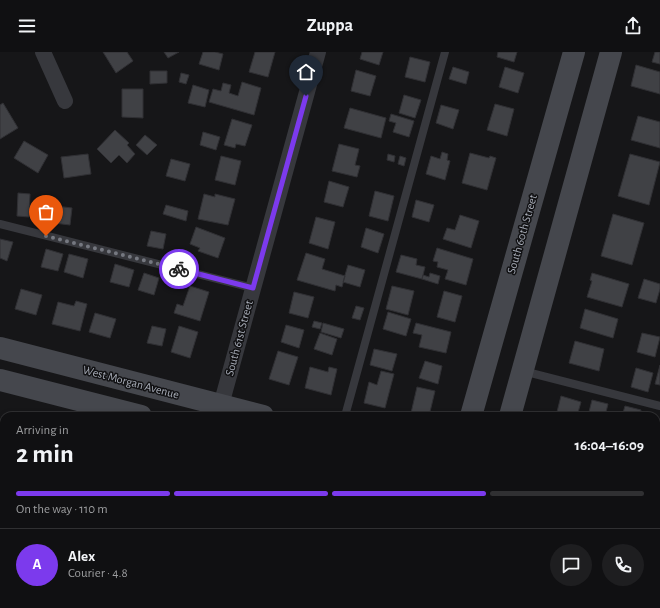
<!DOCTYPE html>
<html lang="en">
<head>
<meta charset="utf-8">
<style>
	:root { --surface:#101012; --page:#1e1e20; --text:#f1f3f6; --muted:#9c9d9f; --line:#303032; --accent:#7c3aed }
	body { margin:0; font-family:"Alegreya Sans",sans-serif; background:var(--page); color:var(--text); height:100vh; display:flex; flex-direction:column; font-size:15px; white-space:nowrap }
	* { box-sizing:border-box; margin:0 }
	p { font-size:13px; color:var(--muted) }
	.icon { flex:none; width:22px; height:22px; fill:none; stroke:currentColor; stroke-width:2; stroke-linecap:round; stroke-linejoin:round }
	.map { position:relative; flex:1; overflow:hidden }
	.sheet { position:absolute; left:0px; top:360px; width:660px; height:196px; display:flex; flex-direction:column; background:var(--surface); border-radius:12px 12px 0 0; box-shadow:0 2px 6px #0003,0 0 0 1px var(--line) }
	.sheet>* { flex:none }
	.pin { position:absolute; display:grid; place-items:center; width:34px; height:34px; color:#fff; margin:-41px -17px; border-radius:50% 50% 50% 0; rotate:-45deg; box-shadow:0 0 4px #0007 }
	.pin .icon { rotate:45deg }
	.courier { position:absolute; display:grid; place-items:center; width:40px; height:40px; margin:-20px; border:3px solid #7c3aed; border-radius:50%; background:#fff; color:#222; box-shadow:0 1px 5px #0007 }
	.head em { font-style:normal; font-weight:700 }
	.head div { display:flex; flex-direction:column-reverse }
	.head { display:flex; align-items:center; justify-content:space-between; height:68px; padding:0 16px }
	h1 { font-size:26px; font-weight:700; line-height:30px }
	.bar { display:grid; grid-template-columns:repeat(4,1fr); gap:6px 4px; align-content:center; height:48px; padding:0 16px }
	.bar i { height:5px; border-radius:3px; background:var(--line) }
	.bar .selected { background:var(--accent) }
	.bar p { grid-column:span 4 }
	.line { display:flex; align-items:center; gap:10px; padding:0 16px; border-top:1px solid var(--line) }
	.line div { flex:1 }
	.round { display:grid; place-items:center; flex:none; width:42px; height:42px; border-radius:21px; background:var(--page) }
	header { display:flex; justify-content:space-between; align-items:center; height:52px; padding:0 16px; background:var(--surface); font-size:18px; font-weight:700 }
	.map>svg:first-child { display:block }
</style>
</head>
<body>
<header><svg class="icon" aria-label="menu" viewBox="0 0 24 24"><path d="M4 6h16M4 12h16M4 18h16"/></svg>Zuppa<svg class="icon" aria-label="share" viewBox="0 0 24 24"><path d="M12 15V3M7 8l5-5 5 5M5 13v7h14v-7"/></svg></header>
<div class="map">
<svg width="660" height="556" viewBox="0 0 660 556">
	<rect width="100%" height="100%" fill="#161618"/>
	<path fill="#404145" stroke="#303034" d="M103,0h24l6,9 -17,12z
		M164,0h15l-11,6z
		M203,0h12l8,2 -4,16 -20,-6z
		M255,0h20l-7,25 -19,-5z
		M362,0h21l-4,13 -19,-6z
		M498,0h19l-3,10 -17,-5z
		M655,0h5v12l-8,-2z
		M410,5l20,5 -5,20 -20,-5z
		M636,13l24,7v22l-29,-8z
		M453,15l16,5 -3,12 -17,-5z
		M505,15l19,6 -6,20 -19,-6z
		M356,18l20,6 -6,20 -19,-5z
		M150,19h17v12l-17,1z
		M181,21l8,2 -3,9 -7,-2z
		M242,30l19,6 -7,27 -45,-13 4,-13 8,2 2,-8 8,2 -2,8 9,3z
		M193,33l16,5 -4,17 -17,-4z
		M122,37h21v29l-21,-1z
		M404,43l17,5 -6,18 -16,-5z
		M3,51l15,25 -18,11v-34z
		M495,52l19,5 -7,27 -20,-6z
		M441,53l18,5 -6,19 -17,-6z
		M350,56l36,10 -5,20 -37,-10z
		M391,62l23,7 -5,16 -16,-5 3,-9 -7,-2z
		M638,64l22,6v26l-29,-8z
		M232,67l20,6 -7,21 -9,-2 -1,4 -11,-3z
		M115,78l14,13 -2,2 8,9 -8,9 -8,-8 -8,8 -14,-14z
		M203,80l17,5 -4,13 -16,-5z
		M145,83l12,10 -10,10 -11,-10z
		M24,89l24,14 -10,18 -24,-15z
		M339,92l20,5 -4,16 5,1 -3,11 -25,-6z
		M442,100l6,2 -1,6 3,1 -5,19 -19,-6 5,-18 9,3z
		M470,101l19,5 1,-2 6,2 -9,32 -25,-7z
		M88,102l3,20 -27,4 -3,-21z
		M388,102l7,2 -1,6 -7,-2z
		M630,102l30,8 -11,43 -31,-9z
		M221,104l20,5 -6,24 -20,-5z
		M400,104l6,2 -2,8 -6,-2z
		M171,107l19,5 -5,17 -19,-5z
		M329,129l20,6 -6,20 -19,-5z
		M375,139l19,5 -6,25 -19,-5z
		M18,141l12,1 -1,23 -12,-1z
		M204,142l11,3v-3l20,5 -7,26 -30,-6z
		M416,148l18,5 -5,17 -17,-5z
		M36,151l12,1 -2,18 -12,-2z
		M166,153l22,6 -2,10 -23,-7z
		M56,154l16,2 -2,17 -16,-2z
		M613,162l31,9 -12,42 -31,-9z
		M460,163l19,6 -8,27 -28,-9 4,-11 8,2z
		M316,165l19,5 -7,27 -19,-6z
		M196,175l29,11 -7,20 -20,-7 2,-3 -10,-4z
		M366,176l18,6 -6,19 -17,-6z
		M151,179l15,3 -3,15 -16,-3z
		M0,187l13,3 -6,19 -7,-3z
		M437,196l36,11 -7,26 -21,-6 3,-9 -11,-3 1,-5 -5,-1z
		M46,197l17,5 -5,17 -17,-4z
		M306,201l19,6 -3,10 23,7 -3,11 -6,-2 -1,6 -38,-11z
		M69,202l19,5 -5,19 -19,-6z
		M401,203l16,4 -1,6 9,2 -3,12 -26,-7z
		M115,212l19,6 -5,17 -19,-5z
		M348,213l17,5 -5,17 -17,-5z
		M144,221l15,5 -5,17 -16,-5z
		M430,221l10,3 -2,8 -16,-5 1,-4 6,2z
		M592,221l37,11 -7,23 -35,-10 5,-16 -2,-1z
		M644,227l16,5v5l-4,14 -18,-5z
		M190,234l19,6 -9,29 -26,-8 3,-9 6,2z
		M392,234l22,5 -6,24 -22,-6z
		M21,237l21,6 -6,20 -21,-6z
		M444,239l18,5 -7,26 -18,-5z
		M294,240l20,5 -6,21 -19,-5z
		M76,249l11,3 -7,27 -28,-7 6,-22 16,4z
		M356,254l8,2 -4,12 -8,-2z
		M585,257l33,10 -5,19 -33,-10z
		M388,260l23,7 -5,17 -23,-7z
		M95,261l21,6 -6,19 -21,-6z
		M314,269l8,2 -2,6 -8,-2z
		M323,271l21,6 -3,9 -20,-6z
		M416,271l35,9 -5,21 -27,-6 3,-12 -9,-2z
		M286,273l18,5 -5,18 -18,-6z
		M152,274l14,3 -4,17 -15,-3z
		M179,274l19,6 -8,26 -19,-6z
		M320,281l17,6 -5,16 -18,-6z
		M642,281l18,4 -5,20 -18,-5z
		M575,289l29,8 -5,22 -30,-8z
		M374,297l23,5 -5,17 -22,-6z
		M278,299l20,6 -9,28 -20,-6z
		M425,309l17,5 -4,18 -19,-6z
		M660,313v20l-5,-1z
		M310,315l18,5 1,-5 8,2 -6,26 -26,-7z
		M636,316l17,5 -5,19 -17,-5z
		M381,319l13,3 -9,34 -21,-5 5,-21 8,3z
		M417,335l18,4 -6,25 -18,-3z
		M561,344l20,6 -4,14h-16v-3l-4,-1z
		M592,348l16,4 -3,12h-17z
		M625,354l16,4 -1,6h-18z
		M657,400l3,1v29l-4,-1z
		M0,445l4,1v21l-4,-1z
		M0,467l4,1v35l-4,-1z
		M656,526l4,1v23l-4,-1z
		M209,552h26l-1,4h-26z
		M261,552h21l-1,4h-21z
		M353,552h24l-1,4h-13l-10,-2z
		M505,552h24l-1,4h-24z
		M553,552h22l-2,4h-21z"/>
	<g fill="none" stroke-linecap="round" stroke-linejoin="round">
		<path stroke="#37383d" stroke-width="8" d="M0,172l253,64
			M523,319l137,35
			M345,364l100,-364
			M0,435l4,1
			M291,556l1,-4
			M583,556l1,-4"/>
		<path stroke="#37383d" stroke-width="16" d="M43,0l22,49
			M218,364l100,-364
			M0,545l4,1
			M28,552l16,4
			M166,556l2,-4"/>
		<path stroke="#45474d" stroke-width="22" d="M0,296l263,68
			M0,328l141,36
			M471,364l103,-364
			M510,364l101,-364
			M656,466l4,1
			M656,499l4,1
			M418,556l1,-4
			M457,556l1,-4"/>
	</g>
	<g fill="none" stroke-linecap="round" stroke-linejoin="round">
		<path stroke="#757880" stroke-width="4" stroke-dasharray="0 7.2" d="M46,184l133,33"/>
		<path stroke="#7c3aed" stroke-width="5" d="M179,217l74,19 53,-192"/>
	</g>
	<g text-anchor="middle" stroke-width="3" stroke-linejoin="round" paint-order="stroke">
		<g font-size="12" fill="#a8adb8" stroke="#111113">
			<text transform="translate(522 182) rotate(-74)" y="4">South 60th Street</text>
			<text transform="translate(239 286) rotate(-75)" y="4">South 61st Street</text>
			<text transform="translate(131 330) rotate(15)" y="4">West Morgan Avenue</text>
		</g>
	</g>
</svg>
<div class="pin" style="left:46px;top:184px;background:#ea580c"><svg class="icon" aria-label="bag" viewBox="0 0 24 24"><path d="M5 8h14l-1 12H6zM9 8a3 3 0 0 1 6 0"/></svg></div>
<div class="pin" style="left:306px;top:44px;background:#1f2937"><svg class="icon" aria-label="home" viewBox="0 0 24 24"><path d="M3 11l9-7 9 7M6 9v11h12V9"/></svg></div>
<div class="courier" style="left:179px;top:217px"><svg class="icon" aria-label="bike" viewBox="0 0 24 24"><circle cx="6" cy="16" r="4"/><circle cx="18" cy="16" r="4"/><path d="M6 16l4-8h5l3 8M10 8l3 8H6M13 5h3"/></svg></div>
<section class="sheet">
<div class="head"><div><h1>2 min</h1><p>Arriving in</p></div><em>16:04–16:09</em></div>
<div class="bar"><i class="selected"></i><i class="selected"></i><i class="selected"></i><i></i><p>On the way · 110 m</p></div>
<div class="line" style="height:72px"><b class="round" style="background:var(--accent);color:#fff">A</b><div><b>Alex</b><p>Courier · 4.8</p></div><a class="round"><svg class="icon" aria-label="chat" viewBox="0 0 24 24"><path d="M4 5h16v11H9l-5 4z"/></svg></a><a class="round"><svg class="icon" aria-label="phone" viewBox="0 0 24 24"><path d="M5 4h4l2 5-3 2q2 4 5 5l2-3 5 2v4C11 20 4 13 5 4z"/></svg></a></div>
</section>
</div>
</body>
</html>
